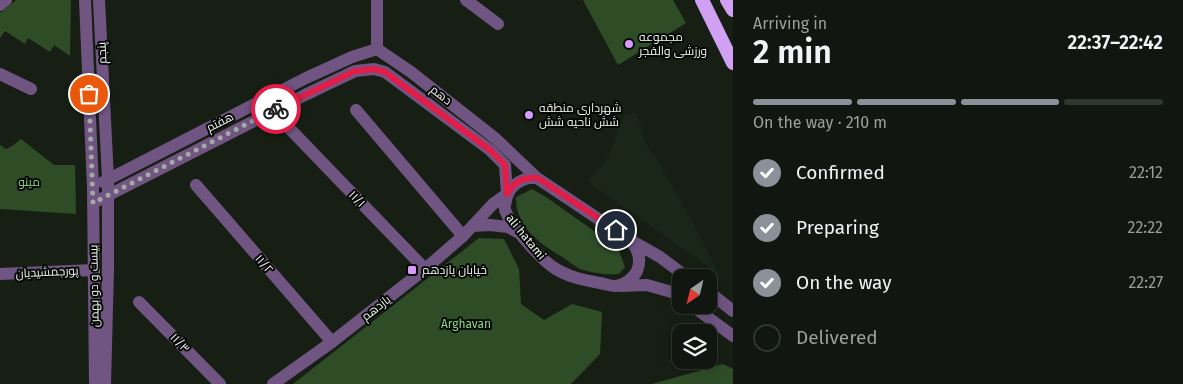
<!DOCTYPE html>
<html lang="en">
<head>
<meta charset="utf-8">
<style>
	:root { --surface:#111710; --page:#1a2019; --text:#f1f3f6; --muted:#9c9f9f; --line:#303630; --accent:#8c9099 }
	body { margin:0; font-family:"Fira Sans",Cairo,sans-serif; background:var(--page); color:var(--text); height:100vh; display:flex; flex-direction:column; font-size:19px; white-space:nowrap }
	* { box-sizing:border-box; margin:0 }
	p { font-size:16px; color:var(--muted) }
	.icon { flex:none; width:28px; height:28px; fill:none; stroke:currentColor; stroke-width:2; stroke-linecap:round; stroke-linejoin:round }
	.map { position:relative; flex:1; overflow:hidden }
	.side { display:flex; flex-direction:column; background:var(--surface); width:450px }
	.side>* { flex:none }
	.needle { width:32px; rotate:215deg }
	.buttons { position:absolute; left:672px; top:269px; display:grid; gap:10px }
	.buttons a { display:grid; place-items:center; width:45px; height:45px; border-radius:10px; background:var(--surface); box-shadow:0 2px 12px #0003,0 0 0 1px var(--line); font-size:25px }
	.pin { position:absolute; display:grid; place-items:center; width:42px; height:42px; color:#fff; margin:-21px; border:2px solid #fff; border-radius:50%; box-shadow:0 1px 5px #0007 }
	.courier { position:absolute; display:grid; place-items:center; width:50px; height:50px; margin:-25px; border:4px solid #e11d48; border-radius:50%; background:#fff; color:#222; box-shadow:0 1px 6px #0007 }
	.head em { font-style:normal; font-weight:600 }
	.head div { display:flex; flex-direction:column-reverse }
	.head { display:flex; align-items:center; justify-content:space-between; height:85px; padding:0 20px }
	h1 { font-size:32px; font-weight:600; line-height:38px }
	.bar { display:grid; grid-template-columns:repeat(4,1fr); gap:8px 5px; align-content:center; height:60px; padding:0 20px }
	.bar i { height:6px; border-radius:4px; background:var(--line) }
	.bar .current { background:var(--accent) }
	.bar p { grid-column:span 4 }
	ol { padding:0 20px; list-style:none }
	li { display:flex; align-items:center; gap:15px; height:55px }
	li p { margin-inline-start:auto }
	li .icon { padding:5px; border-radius:50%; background:var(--accent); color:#fff; stroke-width:4 }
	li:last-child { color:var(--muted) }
	li i { width:28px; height:28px; border:2px solid var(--line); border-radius:50% }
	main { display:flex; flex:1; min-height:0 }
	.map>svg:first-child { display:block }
</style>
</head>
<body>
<main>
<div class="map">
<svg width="733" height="384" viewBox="0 0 733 384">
	<rect width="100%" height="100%" fill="#171f15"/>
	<path fill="#1a2718" d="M636,113l5,13 3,14 25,39 50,95 -131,-92 20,-25 16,-42z"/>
	<path fill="#2e4d27" d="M16,0h55l-1,56 -16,-11 -4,7 -22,-14 -3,6 -20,-13 -5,7v-25z
		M583,0h90l13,23 -68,42z
		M21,139l33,26h21l1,49 -76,-5v-64l6,4 6,-3z
		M532,189l14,8 72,51 7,19 -6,7c-13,1 -26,-1 -39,-5 -5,-3 -11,-7 -16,-11 -24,-14 -49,-32 -48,-61z
		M479,238l25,1 15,30 2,35 23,16 28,-16 30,8 -2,42 -29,30h-278z
		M723,364l10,5v15h-81z"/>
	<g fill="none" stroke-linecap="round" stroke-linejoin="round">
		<path stroke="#705583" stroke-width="12" d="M377,0v49
			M466,0l32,24
			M0,5l6,-5
			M0,74l31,15
			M356,110l107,126
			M289,128l136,141
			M196,185l136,157
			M0,274l94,-4
			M139,302l81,82"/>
		<path stroke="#705583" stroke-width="12" d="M85,0l8,188 2,196
			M99,0l9,179v90l-3,115
			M377,49l34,23 85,67 41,39
			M528,178h9l93,62c8,9 12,19 7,31 -4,8 -13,14 -22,15 -4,0 -10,-2 -15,-3 -16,-3 -33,-6 -47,-16 -11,-7 -43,-42 -47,-55 -2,-3 -1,-8 0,-11 2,-13 10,-19 22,-23z
			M103,182l203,-104 46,-21 25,-8
			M93,203l212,-108 50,-24 19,-2 11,3 105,78 15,15 2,29 -14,10 -30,32 -38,33 -93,73 -59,42
			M473,226l17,-1 18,2 11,6
			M632,241l28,16 28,21
			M620,286l27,-1 28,8 6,5
			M709,292l24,19
			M691,305l42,31"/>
		<path stroke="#d0a0f2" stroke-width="14" d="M702,0l31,63
			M727,0l6,10"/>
	</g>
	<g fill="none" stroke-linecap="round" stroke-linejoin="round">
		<path stroke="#a3aaa2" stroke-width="5" stroke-dasharray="0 9" d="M89,94l4,109 183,-94"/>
		<path stroke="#e11d48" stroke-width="6" d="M276,109l79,-38 19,-2 11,3 105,78 15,15 2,29c8,-13 15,-17 31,-16l78,52"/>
	</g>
	<g fill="#d59cfb" stroke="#050805" stroke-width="2">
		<circle cx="629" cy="44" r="5"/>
		<circle cx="529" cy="115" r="5"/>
		<rect x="407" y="265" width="10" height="10" rx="2.5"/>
	</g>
	<g text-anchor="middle" stroke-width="4" stroke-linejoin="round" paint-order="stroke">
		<g font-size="12" fill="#eff5ee" stroke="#050805" text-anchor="start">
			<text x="639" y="41">مجموعه<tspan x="639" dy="14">ورزشی والفجر</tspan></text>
			<text x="539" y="112">شهرداری منطقه<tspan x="539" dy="14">شش ناحیه شش</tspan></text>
			<text x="422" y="274">خیابان یازدهم</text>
		</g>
		<g font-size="12" fill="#eff5ee" stroke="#050805">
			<text transform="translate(102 53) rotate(-93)" y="4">پنجم</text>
			<text transform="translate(441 95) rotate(38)" y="4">دهم</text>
			<text transform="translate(220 122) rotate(-27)" y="4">هفتم</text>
			<text transform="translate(357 199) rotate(46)" y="4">۱۱/۱</text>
			<text transform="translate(526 237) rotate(51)" y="4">ali hatami</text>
			<text transform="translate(264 264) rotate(49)" y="4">۱۱/۲</text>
			<text transform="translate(47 272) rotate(-3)" y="4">پورجمشیدیان</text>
			<text transform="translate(94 286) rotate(-91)" y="4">بیست و دو بهمن</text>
			<text transform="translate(376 308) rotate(-38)" y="4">یازدهم</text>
			<text transform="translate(180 343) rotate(46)" y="4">۱۱/۳</text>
		</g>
		<g font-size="12" fill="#8cd67d" stroke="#050805">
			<text x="29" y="186">مینو</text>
			<text x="466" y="328">Arghavan</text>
		</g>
	</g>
</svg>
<div class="buttons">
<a><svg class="needle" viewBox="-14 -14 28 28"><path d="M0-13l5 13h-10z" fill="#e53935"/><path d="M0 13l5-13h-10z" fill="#9c9f9f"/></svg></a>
<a><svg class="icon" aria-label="layers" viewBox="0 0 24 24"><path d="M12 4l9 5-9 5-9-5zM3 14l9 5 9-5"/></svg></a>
</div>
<div class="pin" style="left:89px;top:94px;background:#ea580c"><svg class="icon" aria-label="bag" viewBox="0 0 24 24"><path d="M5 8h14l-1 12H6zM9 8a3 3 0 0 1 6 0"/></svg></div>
<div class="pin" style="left:616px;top:230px;background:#1f2937"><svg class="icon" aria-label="home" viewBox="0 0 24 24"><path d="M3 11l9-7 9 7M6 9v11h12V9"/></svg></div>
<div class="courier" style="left:276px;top:109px"><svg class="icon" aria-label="bike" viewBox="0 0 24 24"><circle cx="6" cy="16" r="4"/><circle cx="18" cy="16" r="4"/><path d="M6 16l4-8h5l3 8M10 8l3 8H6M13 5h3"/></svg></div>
</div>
<section class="side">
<div class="head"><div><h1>2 min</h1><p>Arriving in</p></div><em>22:37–22:42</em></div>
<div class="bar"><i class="current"></i><i class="current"></i><i class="current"></i><i></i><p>On the way · 210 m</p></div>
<ol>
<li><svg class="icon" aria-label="check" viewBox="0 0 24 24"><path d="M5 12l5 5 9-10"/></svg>Confirmed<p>22:12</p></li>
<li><svg class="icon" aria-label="check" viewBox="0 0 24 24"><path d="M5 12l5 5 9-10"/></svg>Preparing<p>22:22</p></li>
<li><svg class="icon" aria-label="check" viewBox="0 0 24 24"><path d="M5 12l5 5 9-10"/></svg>On the way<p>22:27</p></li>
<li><i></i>Delivered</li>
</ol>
</section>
</main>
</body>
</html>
